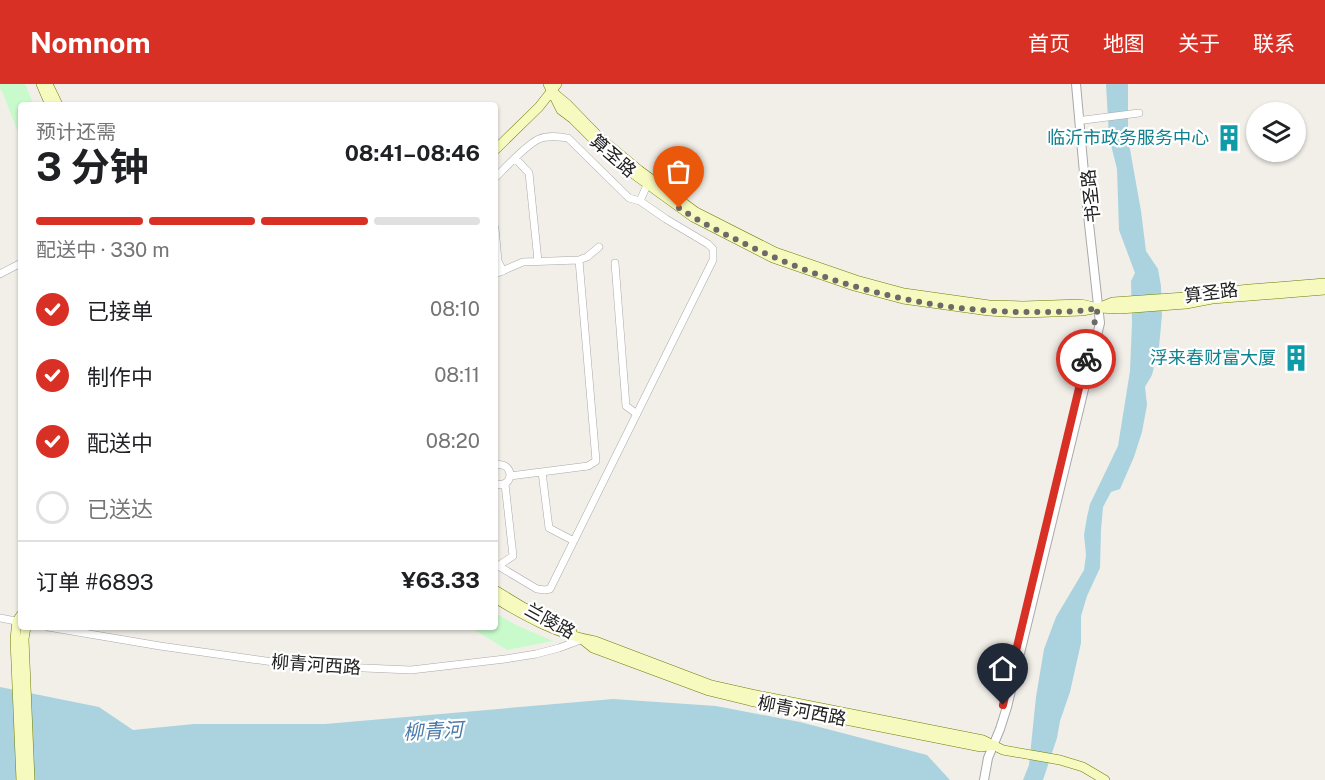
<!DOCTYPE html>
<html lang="zh">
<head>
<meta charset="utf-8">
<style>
	:root { --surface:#fff; --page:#f2f2f2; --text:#202124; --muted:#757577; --line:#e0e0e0; --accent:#d93025 }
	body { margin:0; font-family:"Public Sans","Noto Sans SC",sans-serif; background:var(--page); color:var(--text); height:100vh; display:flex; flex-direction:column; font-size:22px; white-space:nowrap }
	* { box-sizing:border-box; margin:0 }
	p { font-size:20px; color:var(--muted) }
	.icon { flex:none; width:33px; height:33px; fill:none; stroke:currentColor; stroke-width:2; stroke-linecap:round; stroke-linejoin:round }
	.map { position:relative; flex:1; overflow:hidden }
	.panel { position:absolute; left:18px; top:18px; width:480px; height:528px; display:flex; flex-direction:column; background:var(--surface); border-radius:6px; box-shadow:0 2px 4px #0004 }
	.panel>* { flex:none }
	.fabs { position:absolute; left:1246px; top:18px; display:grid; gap:12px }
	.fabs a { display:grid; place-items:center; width:60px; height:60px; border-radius:50%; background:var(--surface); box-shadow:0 2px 4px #0004; font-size:30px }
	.pin { position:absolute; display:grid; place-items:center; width:51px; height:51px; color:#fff; margin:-62px -26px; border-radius:50% 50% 50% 0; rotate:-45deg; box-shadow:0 0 6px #0007 }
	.pin .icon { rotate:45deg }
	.courier { position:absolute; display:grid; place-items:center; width:60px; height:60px; margin:-30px; border:4px solid #d93025; border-radius:50%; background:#fff; color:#222; box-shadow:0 2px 8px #0007 }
	.headline em { font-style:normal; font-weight:700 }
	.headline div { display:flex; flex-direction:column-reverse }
	.headline { display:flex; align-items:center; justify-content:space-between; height:102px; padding:0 18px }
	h1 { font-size:39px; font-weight:700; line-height:45px }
	.bar { display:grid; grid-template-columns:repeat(4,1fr); gap:9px 6px; align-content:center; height:72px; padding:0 18px }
	.bar i { height:8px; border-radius:4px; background:var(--line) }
	.bar .current { background:var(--accent) }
	.bar p { grid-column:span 4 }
	.line { display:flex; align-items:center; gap:15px; padding:0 18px; border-top:2px solid var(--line) }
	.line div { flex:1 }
	ol { padding:0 18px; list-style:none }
	li { display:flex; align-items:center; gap:18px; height:66px }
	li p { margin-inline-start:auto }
	li .icon { padding:6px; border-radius:50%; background:var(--accent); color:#fff; stroke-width:4 }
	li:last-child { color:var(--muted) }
	li i { width:33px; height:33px; border:3px solid var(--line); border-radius:50% }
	header { display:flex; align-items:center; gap:36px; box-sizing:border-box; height:84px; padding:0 30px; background:var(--accent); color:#fff }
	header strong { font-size:28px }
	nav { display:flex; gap:33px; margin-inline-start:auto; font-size:21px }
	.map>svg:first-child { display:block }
</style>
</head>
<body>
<header>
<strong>Nomnom</strong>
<nav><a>首页</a><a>地图</a><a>关于</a><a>联系</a></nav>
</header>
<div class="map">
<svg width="1325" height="696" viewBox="0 0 1325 696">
	<rect width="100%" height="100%" fill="#f2efe9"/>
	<path fill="#c8facc" d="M0,0h25l9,21h-13v35l-19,-49 -2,-1z
		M495,529l21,12 37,16 -46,9 -37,-23h25z"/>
	<path fill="#aad3df" d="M1106,0h22v54l13,73 5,40 12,18 3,17 1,29 -3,32 -7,28 -7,12 2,18 -5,27 -8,25 -14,32 -9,3 -8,15 -2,23 -1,38 -13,28 -6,20v27l-11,49 -10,29 -3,17 -14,42h-20l6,-15 7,-68 8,-48 12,-32 28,-47 2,-15 -2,-20 3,-18 3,-13 28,-58 12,-75 2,-48 -1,-42 4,-8 -16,-43 -2,-61 -8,-32z
		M0,603l99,20 34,23 61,-6h131l288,-25 103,7 84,16 127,33 23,25h-950z"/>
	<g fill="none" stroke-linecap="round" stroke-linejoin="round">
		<defs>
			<path id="minor" d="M1084,36l55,-7
				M515,74l14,15 9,88
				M495,94c10,-10 32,-34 44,-39 9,-4 20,-2 29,-1l61,60 11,3
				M495,144l3,33 5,10
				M615,179l11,143 11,8
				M0,190l21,-11
				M495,190l28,-12 56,-2 8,-3 12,-10
				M495,381c20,-4 20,24 0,19
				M542,388l7,56 25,13
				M510,392l78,-10 8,-5 -17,-201
				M495,480l42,25 8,1 5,-1 163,-329v-11l-5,-5 -42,-25 -26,-18 7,-16
				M498,482l15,-10 -8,-72
				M0,534l21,4
				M48,543l112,19 134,19 117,5 94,-11 31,-5 23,-6 24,-9"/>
			<path id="tertiary" d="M984,696l4,-22 12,-29 7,-22 93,-384 -13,-117 -11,-122"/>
			<path id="secondary" d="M41,0l9,21
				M48,0l10,21
				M548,0l13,26 12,9 22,22 40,34 58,42 80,41 81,28 49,13 86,12 34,2 59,-2 16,-3 15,-6 72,-5 26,-4 39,-4 75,-6
				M555,10l12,10 32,33 40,33 57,42 79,40 81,28 48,13 85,12 34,1 58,-2 17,4 22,1 66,-5 26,-5 113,-9
				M495,66l44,-43 18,-23
				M495,506l28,17 37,17 12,8
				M495,514c31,19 64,37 100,43l116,44 40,9 232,46 20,10 57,10 23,7 22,13
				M26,543l-2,12 6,141
				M583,556l10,8 116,43 41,10 231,46 13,-2
				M21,696l-6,-141 2,-18 4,-6"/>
		</defs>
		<use href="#minor" stroke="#a9a9a9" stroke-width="8"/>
		<use href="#tertiary" stroke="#a9a9a9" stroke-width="10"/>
		<use href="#secondary" stroke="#707d05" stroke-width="10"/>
		<use href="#minor" stroke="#fff" stroke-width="7"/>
		<use href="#tertiary" stroke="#fff" stroke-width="8"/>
		<use href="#secondary" stroke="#f7fabf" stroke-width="9"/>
	</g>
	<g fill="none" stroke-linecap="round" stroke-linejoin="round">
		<path stroke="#6b6a68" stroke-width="6" stroke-dasharray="0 10.8" d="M679,124c18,12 37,22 56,31 93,47 199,75 304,73 20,0 40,0 59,-4l-12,51"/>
		<path stroke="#d93025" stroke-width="8" d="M1003,621l83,-346"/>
	</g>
	<defs>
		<symbol id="building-bare" viewBox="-9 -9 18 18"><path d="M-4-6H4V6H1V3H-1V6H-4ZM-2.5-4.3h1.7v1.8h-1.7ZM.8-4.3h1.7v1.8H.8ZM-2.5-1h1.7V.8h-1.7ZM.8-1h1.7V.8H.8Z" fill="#0f9aa8" stroke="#fff" stroke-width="2.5" paint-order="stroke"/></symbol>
	</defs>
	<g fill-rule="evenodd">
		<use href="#building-bare" x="1210" y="35" width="38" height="38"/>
		<use href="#building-bare" x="1277" y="255" width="38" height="38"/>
	</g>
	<g text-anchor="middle" stroke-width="4.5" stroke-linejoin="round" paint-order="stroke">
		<g font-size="18" fill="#0d838f" stroke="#fff" text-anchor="end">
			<text x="1209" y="60">临沂市政务服务中心</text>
			<text x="1276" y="280">浮来春财富大厦</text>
		</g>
		<g font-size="18" fill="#222" stroke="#fff">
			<text transform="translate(613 72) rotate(41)" y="6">算圣路</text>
			<text transform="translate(1091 112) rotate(-96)" y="6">书圣路</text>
			<text transform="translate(1211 209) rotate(-7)" y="6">算圣路</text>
			<text transform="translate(550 537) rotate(29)" y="6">兰陵路</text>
			<text transform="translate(316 581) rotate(4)" y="6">柳青河西路</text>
			<text transform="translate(802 627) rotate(11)" y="6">柳青河西路</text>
		</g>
		<g font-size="20" font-style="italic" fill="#4a7aab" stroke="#fff">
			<text transform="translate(433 647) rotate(-3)" y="7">柳青河</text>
		</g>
	</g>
</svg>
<div class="fabs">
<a><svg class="icon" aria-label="layers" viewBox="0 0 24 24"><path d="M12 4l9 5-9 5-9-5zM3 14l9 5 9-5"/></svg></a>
</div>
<div class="pin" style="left:679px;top:124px;background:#ea580c"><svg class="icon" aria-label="bag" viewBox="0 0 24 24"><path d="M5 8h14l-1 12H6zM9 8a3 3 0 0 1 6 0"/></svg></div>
<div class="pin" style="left:1003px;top:621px;background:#1f2937"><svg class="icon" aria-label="home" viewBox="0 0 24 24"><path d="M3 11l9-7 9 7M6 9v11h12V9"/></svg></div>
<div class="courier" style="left:1086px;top:275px"><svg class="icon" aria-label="bike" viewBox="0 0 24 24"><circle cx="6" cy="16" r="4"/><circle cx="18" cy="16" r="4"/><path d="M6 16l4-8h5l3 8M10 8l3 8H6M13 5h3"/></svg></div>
<section class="panel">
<div class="headline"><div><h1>3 分钟</h1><p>预计还需</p></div><em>08:41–08:46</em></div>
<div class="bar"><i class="current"></i><i class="current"></i><i class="current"></i><i></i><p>配送中 · 330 m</p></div>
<ol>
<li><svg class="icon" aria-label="check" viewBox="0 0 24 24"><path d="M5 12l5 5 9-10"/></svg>已接单<p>08:10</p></li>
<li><svg class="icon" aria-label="check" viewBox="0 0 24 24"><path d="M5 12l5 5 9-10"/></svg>制作中<p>08:11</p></li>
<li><svg class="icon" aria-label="check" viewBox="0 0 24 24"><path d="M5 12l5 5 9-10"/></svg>配送中<p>08:20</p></li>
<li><i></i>已送达</li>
</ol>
<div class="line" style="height:78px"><div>订单 #6893</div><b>¥63.33</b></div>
</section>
</div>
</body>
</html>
